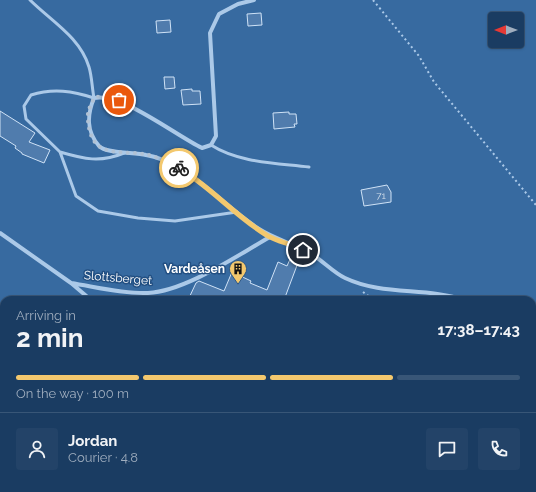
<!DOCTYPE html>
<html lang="en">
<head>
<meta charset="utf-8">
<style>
	:root { --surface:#1a3c62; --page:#234368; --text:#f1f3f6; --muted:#9fadbe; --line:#385677; --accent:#f3c86e }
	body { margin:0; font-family:Raleway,sans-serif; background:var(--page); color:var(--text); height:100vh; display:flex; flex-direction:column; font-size:15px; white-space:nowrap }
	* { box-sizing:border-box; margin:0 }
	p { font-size:13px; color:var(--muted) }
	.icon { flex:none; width:22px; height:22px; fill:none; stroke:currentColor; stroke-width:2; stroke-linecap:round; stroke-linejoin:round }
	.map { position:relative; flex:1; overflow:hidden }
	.panel { position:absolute; left:0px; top:296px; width:536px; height:196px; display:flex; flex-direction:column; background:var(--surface); border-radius:12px 12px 0 0; box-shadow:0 1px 3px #0004,0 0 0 1px var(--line) }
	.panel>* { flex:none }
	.needle { width:26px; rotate:270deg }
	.buttons { position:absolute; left:488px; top:12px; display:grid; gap:8px }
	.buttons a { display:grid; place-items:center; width:36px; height:36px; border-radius:4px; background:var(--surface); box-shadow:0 1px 3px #0004,0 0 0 1px var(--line); font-size:20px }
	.pin { position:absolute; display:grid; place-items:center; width:34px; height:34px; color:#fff; margin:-17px; border:2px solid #fff; border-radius:50%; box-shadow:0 1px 4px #0007 }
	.courier { position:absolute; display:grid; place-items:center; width:40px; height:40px; margin:-20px; border:3px solid #f3c86e; border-radius:50%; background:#fff; color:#222; box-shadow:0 1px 5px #0007 }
	.summary em { font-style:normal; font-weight:700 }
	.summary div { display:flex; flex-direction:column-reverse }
	.summary { display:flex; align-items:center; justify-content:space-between; height:68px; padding:0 16px }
	h1 { font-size:26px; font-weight:700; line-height:30px }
	.bar { display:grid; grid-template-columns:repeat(4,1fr); gap:6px 4px; align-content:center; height:48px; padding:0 16px }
	.bar i { height:5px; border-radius:3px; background:var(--line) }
	.bar .current { background:var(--accent) }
	.bar p { grid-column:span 4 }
	.line { display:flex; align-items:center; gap:10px; padding:0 16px; border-top:1px solid var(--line) }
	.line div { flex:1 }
	.round { display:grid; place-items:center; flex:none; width:42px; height:42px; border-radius:4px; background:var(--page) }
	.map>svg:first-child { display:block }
</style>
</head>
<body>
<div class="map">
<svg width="536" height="492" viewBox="0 0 536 492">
	<rect width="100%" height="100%" fill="#235083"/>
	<path fill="#376aa0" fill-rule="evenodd" d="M0,0h536v492h-536zM495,19h22v22h-22zM4,300h528v188h-528z"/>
	<path fill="#507cad" stroke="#cfe2f6" d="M261,13l1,12 -14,1 -1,-12z
		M170,20l1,12 -14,1 -1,-12z
		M164,77h10l1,11 -10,1z
		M192,89v2h8l1,13 -18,1 -2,-15z
		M0,111l35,22 -6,9 21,8 -6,13 -22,-9v-1l-7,-5 1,-2 -16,-10z
		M289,112v2h7l1,10h-3l1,3 -21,2 -1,-16z
		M387,185l4,7v10l-27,4 -3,-16z
		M291,257l8,3 -15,40h-96l8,-17 3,-2 25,10 8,-19 19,9 -1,2 17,7 11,-28 9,4z"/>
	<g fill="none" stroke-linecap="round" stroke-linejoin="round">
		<path stroke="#abc9e8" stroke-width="2" stroke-dasharray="2 3" stroke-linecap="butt" d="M373,0l46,56 15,26 102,123
			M363,292l11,8
			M0,376l4,7
			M0,417l4,-1
			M532,436l4,4
			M532,445h4
			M0,478l4,3
			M5,488v4"/>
		<path stroke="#abc9e8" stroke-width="3" d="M30,0c21,21 50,37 59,67 3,10 3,21 5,31 -21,-7 -41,-10 -63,-3l-7,11 2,13 34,33 16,44 22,15 40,7 37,3 62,-9
			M211,145c28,18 66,18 98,22
			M60,152c24,7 40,11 64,1"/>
		<path stroke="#abc9e8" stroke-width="4" d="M254,0l-16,4 -19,10 -9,19 6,103 -5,9 -9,3c-27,-13 -81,-56 -108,-50 -7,17 -8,33 5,48 7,8 36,6 47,9 11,2 21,6 31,12 30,17 53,43 82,62 17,11 37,15 54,26 11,7 21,18 32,23 38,18 80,9 119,22
			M0,233l71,50 20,17
			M71,283c25,4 52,11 77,10 38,-2 88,-37 122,-56
			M532,337l4,2
			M532,462l4,1"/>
	</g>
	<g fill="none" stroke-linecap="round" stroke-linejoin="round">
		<path stroke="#b2c2d4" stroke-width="4" stroke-dasharray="0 7.2" d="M119,100l-18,-4 -7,2c-2,5 -5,10 -6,14 -1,12 2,31 14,36 13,6 29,4 43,6 12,3 23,8 34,14"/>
		<path stroke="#f3c86e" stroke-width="5" d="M179,168c32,19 57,49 89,68 11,6 24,8 35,14"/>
	</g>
	<defs>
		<symbol id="building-pin" viewBox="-11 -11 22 30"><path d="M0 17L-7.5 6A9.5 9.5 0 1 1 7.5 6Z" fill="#f3c86e" stroke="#235083"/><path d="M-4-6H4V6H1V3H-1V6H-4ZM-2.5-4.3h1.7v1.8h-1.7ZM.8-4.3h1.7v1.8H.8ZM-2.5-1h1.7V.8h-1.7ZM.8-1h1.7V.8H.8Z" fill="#111"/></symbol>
	</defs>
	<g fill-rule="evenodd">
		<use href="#building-pin" x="228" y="259" width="20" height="27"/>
	</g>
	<g text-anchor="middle" stroke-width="3" stroke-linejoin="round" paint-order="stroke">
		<g font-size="10" fill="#d3deea">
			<text x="381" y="199">71</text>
		</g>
		<g font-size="12" font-weight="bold" fill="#fff" stroke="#235083" text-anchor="end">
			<text x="225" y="273">Vardeåsen</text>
		</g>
		<g font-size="12" fill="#fff" stroke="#235083">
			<text transform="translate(118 278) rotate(5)" y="4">Slottsberget</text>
		</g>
	</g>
</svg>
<div class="buttons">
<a><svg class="needle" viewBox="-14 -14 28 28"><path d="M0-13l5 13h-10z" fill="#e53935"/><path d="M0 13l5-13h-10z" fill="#9fadbe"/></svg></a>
</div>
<div class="pin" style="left:119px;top:100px;background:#ea580c"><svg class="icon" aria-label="bag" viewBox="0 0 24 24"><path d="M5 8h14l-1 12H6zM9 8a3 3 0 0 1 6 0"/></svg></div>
<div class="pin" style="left:303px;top:250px;background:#1f2937"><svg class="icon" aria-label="home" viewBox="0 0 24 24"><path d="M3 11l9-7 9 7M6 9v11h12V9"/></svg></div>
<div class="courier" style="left:179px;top:168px"><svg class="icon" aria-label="bike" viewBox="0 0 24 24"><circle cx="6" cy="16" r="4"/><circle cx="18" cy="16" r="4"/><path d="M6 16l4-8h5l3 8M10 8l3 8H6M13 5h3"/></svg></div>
<section class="panel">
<div class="summary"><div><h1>2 min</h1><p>Arriving in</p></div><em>17:38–17:43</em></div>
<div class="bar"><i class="current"></i><i class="current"></i><i class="current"></i><i></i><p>On the way · 100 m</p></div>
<div class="line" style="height:72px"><a class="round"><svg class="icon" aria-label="person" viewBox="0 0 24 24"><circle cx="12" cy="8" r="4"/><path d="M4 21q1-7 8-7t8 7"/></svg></a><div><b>Jordan</b><p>Courier · 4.8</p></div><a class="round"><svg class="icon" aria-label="chat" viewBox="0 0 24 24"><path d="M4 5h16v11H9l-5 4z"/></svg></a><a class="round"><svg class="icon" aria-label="phone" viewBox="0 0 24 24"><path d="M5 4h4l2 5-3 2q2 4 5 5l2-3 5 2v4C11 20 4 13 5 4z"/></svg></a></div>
</section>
</div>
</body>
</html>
